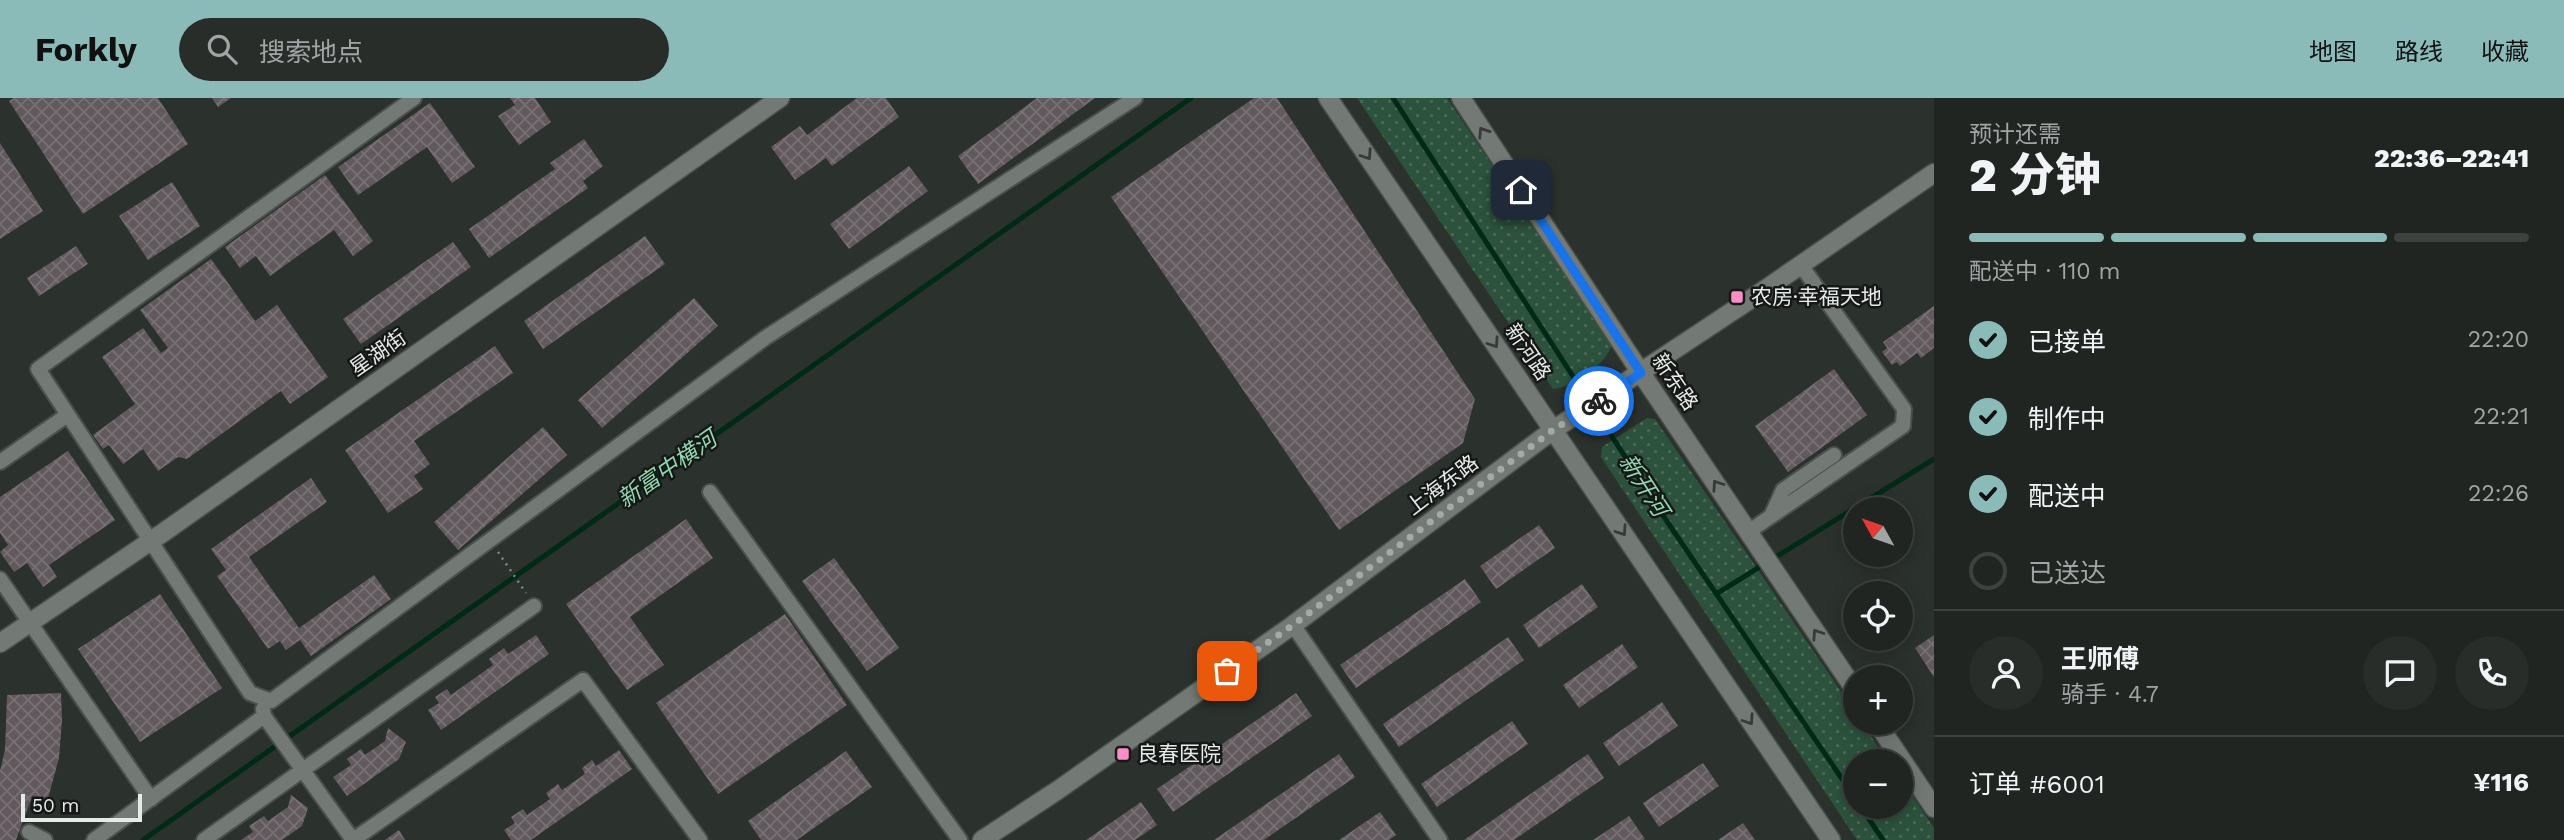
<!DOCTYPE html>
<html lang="zh">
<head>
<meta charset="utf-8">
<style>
	:root { --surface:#202522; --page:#282d2a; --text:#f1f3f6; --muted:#a2a5a5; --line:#3d4240; --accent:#8bbbb9 }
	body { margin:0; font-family:"Work Sans","Noto Sans SC",sans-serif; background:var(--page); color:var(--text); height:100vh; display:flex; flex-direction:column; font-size:26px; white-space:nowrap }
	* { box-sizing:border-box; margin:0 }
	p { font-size:23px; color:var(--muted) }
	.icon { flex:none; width:38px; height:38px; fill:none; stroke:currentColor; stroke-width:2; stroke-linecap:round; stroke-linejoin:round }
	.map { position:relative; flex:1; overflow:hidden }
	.panel { display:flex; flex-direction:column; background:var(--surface); width:630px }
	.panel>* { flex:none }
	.needle { width:46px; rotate:310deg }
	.controls { position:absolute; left:1843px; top:399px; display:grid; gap:14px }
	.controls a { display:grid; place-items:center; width:70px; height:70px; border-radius:50%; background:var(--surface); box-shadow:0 4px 18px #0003,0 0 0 2px var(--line); font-size:35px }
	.scale { position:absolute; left:21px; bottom:18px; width:121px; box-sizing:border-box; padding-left:7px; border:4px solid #e7ebe8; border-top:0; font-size:19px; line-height:24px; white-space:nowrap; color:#e7ebe8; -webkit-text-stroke:5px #161817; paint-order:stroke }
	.pin { position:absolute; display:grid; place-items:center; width:60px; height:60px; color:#fff; margin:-30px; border-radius:14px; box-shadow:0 4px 10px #0006 }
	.courier { position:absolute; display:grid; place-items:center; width:70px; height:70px; margin:-35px; border:5px solid #1a73e8; border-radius:50%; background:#fff; color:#222; box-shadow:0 2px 9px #0007 }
	.head em { font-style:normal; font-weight:800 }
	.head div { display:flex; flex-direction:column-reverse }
	.head { display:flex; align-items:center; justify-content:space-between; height:119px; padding:0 35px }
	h1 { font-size:46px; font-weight:800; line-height:52px }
	.bar { display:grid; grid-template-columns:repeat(4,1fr); gap:10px 7px; align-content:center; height:84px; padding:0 35px }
	.bar i { height:9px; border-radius:5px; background:var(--line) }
	.bar .current { background:var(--accent) }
	.bar p { grid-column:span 4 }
	.line { display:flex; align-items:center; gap:18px; padding:0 35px; border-top:2px solid var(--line) }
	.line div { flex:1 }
	.round { display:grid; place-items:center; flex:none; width:74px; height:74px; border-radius:37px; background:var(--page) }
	ol { padding:0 35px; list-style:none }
	li { display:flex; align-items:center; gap:21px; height:77px }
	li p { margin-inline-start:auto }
	li .icon { padding:7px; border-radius:50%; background:var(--accent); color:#111; stroke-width:4 }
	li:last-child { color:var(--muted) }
	li i { width:38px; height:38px; border:4px solid var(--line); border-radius:50% }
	header { display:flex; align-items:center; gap:42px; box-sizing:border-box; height:98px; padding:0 35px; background:var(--accent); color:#111 }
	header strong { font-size:33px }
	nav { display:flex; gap:38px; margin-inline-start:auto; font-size:24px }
	.search { width:490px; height:63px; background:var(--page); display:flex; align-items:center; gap:18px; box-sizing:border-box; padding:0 24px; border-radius:38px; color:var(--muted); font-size:26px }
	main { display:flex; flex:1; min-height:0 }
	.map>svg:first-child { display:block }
</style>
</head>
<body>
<header>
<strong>Forkly</strong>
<div class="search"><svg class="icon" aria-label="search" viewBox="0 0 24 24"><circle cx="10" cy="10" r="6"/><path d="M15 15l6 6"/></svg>搜索地点</div>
<nav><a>地图</a><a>路线</a><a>收藏</a></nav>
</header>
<main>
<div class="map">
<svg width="1934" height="742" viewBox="0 0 1934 742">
	<defs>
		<pattern id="grass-dots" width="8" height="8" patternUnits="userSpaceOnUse" patternTransform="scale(1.75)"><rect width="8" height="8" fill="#2c523d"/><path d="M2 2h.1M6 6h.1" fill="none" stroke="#4b6b59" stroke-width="1.8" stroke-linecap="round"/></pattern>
		<pattern id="building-cross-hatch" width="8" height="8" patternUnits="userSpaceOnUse" patternTransform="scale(1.75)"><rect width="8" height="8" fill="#61595d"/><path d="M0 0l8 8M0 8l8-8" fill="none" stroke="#787174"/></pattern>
	</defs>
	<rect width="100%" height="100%" fill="#2b312d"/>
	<path fill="url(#grass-dots)" d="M1357,0h90l165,246c-6,21 -37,43 -59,45z
		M1647,320l8,1 200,293v11h7l26,38h-33v46h45l1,-28 33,49v12h-77l-256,-383 1,-10z"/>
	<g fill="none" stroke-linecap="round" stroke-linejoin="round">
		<path stroke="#002916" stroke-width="5" d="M1393,0l271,419 191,281
			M1716,496l218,-135
			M1861,709l22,33
			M143,742l1048,-742"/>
	</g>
	<path fill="url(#building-cross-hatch)" d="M14,0h144l30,46 -105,70 -74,-113z
		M212,0h19l-13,9z
		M510,0h25l16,24 -32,23 -21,-29 17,-11z
		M857,0h29l13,19 -67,49 -6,-8 -31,22 -24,-33 29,-21 7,9z
		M1037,0h58l-117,86 -20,-28z
		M1254,0h23l198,301 -12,44 -124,87 -228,-333z
		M430,5l45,64 -23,16 -25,-36 -69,48 -20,-28z
		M584,41l19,27 -20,15 5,7 -99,70 -20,-29 86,-60 -5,-6z
		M0,45l43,68 -43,28z
		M909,68l19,25 -79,58 -19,-25z
		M325,77l48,66 -20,15 -19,-26 -64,46 -14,-20 -16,12 -15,-21z
		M172,84l28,44 -52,34 -29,-44z
		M645,138l20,28 -122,85 -19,-28z
		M453,144l18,25 -110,77 -18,-25z
		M76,148l12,18 -49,32 -12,-18z
		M211,161l44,62 22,-16 51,72 -38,27 -9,-13 -94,68 -9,-2 -20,14 -15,-22 -20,15 -14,-19 -6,4 -10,-14 42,-31 -33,-47 41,-29 18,25 7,-5 -28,-38z
		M694,200l24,28 -116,102 -24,-28z
		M1934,208v42l-13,10 -4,-5 -17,13 -3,-4 -5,3 -10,-13 5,-4 -4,-6z
		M495,248l18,27 -99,68 16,23 -16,12 9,13 -35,24 -43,-63z
		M1834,271l33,46 -79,57 -33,-46z
		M543,329l24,28 -109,95 -24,-28z
		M68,353l47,69 -66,45 8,12 -14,10 -16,-24 -13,9 -14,-20 8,-7 -8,-12v-36z
		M311,380l16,24 -78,55 50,71 75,-53 17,24 -80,57 -11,-16 -14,10 -6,-9 -12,8 -51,-73 9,-6 -15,-21z
		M686,421l27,39 -83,59 34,48 -37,25 -61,-86z
		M1539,427l16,23 -59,41 -16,-23z
		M834,460l65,90 -32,23 -65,-90z
		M1465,481l16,23 -125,86 -16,-23z
		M1582,486l16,23 -59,41 -16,-23z
		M160,496l62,94 -82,54 -62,-93z
		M785,516l62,91 -129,89 -62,-91z
		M536,537l13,19 -108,76 -13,-20 11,-7 -4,-6 12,-8 4,6 42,-30 -4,-6 15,-11 4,6z
		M1934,537v42l-19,-29z
		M1508,539l16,23 -125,87 -16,-23z
		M1622,546l16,23 -59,41 -16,-23z
		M61,595l1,27 -3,38 -12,44 -15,-5 -16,43h-16v-69l5,-21 2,-55z
		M1296,595l16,23 -139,96 -16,-23z
		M1662,604l16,24 -59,40 -16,-23z
		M1512,623l16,23 -91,63 -16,-23z
		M388,630l18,14 -7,17 -52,37 -14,-19 18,-12 -4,-6 14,-10 4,6 20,-14z
		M619,652l13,19 -101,71h-20l-7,-10 11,-7 -4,-6 12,-8 4,6 23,-16 -4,-6 12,-9 4,6 23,-16 -3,-6 10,-8 4,6z
		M846,653l26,36 -75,53h-36l-13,-19z
		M1339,656l16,23 -91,63h-50z
		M1588,656l16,24 -90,62h-50z
		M1703,665l16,23 -60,41 -16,-24z
		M291,697l17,13 -6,18 -20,14h-41l12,-8 -4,-6 15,-10 4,5 20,-14z
		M1141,704l16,23 -22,15h-49z
		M1380,714l16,23 -7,5h-50z
		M1629,718l16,23 -2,1h-50z
		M1743,725l12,17h-37z
		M399,732l6,10h-20z"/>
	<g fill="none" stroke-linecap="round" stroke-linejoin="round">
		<defs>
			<path id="minor" d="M414,0l-376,271 212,324 21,8 494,-363 370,-240
				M0,364l66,-46
				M710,394l250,348
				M1772,416l11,-24 51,-35
				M1748,434l155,-106 1,-17 -104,-145
				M0,481l151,220
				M1293,527l147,215
				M263,611l1,7 89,124
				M29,734l16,8
				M94,742l170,-124
				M204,742l330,-234
				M353,742l230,-160 117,160"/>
			<path id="tertiary" d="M1328,0l503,742
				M1461,0l180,275 214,317
				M0,545l164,-111 616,-434
				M1877,625l57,85
				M982,742l76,-50 235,-165 260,-195 204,-135 177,-122"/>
		</defs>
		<use href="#minor" stroke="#4b504d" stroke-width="18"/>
		<use href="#tertiary" stroke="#4b504d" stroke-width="21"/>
		<path stroke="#848985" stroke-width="2.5" stroke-dasharray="2 5" stroke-linecap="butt" d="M498,454l28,41"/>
		<use href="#minor" stroke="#737a75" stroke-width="14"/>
		<use href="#tertiary" stroke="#737a75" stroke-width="18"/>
	</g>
	<defs><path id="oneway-chevron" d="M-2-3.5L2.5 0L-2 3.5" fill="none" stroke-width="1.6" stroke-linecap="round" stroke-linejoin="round" transform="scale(1.75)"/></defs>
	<g stroke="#373a38">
		<use href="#oneway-chevron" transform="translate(1483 34) rotate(-123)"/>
		<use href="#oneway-chevron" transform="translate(1367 57) rotate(56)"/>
		<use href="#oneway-chevron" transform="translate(1494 245) rotate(56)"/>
		<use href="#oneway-chevron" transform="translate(1717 387) rotate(-124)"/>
		<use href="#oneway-chevron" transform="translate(1622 433) rotate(56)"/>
		<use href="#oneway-chevron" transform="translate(1817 536) rotate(-124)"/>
		<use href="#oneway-chevron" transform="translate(1749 622) rotate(56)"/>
	</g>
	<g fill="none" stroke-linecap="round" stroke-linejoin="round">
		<path stroke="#a5aaa7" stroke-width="7" stroke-dasharray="0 12.6" d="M1227,573l66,-46 260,-195 46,-29"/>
		<path stroke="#1a73e8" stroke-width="9" d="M1521,92l120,183 -42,28"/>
	</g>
	<g fill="#fa8fc6" stroke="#161817" stroke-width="2.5">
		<rect x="1730" y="192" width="14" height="14" rx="3.5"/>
		<rect x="1116" y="649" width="14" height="14" rx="3.5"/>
	</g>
	<g text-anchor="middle" stroke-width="5" stroke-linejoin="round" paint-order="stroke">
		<g font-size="21" fill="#e7ebe8" stroke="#161817" text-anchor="start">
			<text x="1751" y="206">农房·幸福天地</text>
			<text x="1137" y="663">良春医院</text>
		</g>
		<g font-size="21" fill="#e7ebe8" stroke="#161817">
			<text transform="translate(1528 254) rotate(56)" y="7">新河路</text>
			<text transform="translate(378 255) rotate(-35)" y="7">星湖街</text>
			<text transform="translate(1675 284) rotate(56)" y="7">新东路</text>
			<text transform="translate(1442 387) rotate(-37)" y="7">上海东路</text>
		</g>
		<g font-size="23" font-style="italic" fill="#91d7af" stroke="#161817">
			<text transform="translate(667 371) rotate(-35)" y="8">新富中横河</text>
			<text transform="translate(1644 387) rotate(57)" y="8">新开河</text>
		</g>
	</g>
</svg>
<div class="controls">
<a><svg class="needle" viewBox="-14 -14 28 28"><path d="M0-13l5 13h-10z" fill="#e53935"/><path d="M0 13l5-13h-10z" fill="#a2a5a5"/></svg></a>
<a><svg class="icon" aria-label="locate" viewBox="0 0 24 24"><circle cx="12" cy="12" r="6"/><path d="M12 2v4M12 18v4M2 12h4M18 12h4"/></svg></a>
<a>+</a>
<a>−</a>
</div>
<div class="scale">50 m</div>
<div class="pin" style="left:1227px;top:573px;background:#ea580c"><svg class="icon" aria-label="bag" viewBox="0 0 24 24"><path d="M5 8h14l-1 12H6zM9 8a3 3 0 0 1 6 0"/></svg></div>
<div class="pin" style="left:1521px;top:92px;background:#1f2937"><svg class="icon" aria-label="home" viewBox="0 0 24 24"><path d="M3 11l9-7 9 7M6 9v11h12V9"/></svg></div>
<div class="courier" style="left:1599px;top:303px"><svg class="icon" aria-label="bike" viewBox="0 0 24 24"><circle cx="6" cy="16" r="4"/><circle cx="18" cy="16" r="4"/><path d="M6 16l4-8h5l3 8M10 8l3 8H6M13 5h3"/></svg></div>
</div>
<section class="panel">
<div class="head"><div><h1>2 分钟</h1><p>预计还需</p></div><em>22:36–22:41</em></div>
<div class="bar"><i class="current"></i><i class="current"></i><i class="current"></i><i></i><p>配送中 · 110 m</p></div>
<ol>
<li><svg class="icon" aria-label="check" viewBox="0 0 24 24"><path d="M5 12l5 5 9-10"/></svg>已接单<p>22:20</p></li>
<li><svg class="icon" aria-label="check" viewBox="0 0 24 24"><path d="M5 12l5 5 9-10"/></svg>制作中<p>22:21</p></li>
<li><svg class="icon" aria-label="check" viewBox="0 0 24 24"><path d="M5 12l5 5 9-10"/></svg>配送中<p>22:26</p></li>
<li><i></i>已送达</li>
</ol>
<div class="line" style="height:126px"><a class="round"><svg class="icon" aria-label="person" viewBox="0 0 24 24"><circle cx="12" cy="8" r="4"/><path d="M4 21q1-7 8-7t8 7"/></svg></a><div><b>王师傅</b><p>骑手 · 4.7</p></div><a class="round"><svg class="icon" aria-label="chat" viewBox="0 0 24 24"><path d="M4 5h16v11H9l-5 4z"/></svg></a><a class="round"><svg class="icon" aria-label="phone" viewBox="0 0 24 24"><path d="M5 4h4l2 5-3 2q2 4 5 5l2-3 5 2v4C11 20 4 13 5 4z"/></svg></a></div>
<div class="line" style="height:91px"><div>订单 #6001</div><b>¥116</b></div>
</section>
</main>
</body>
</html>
